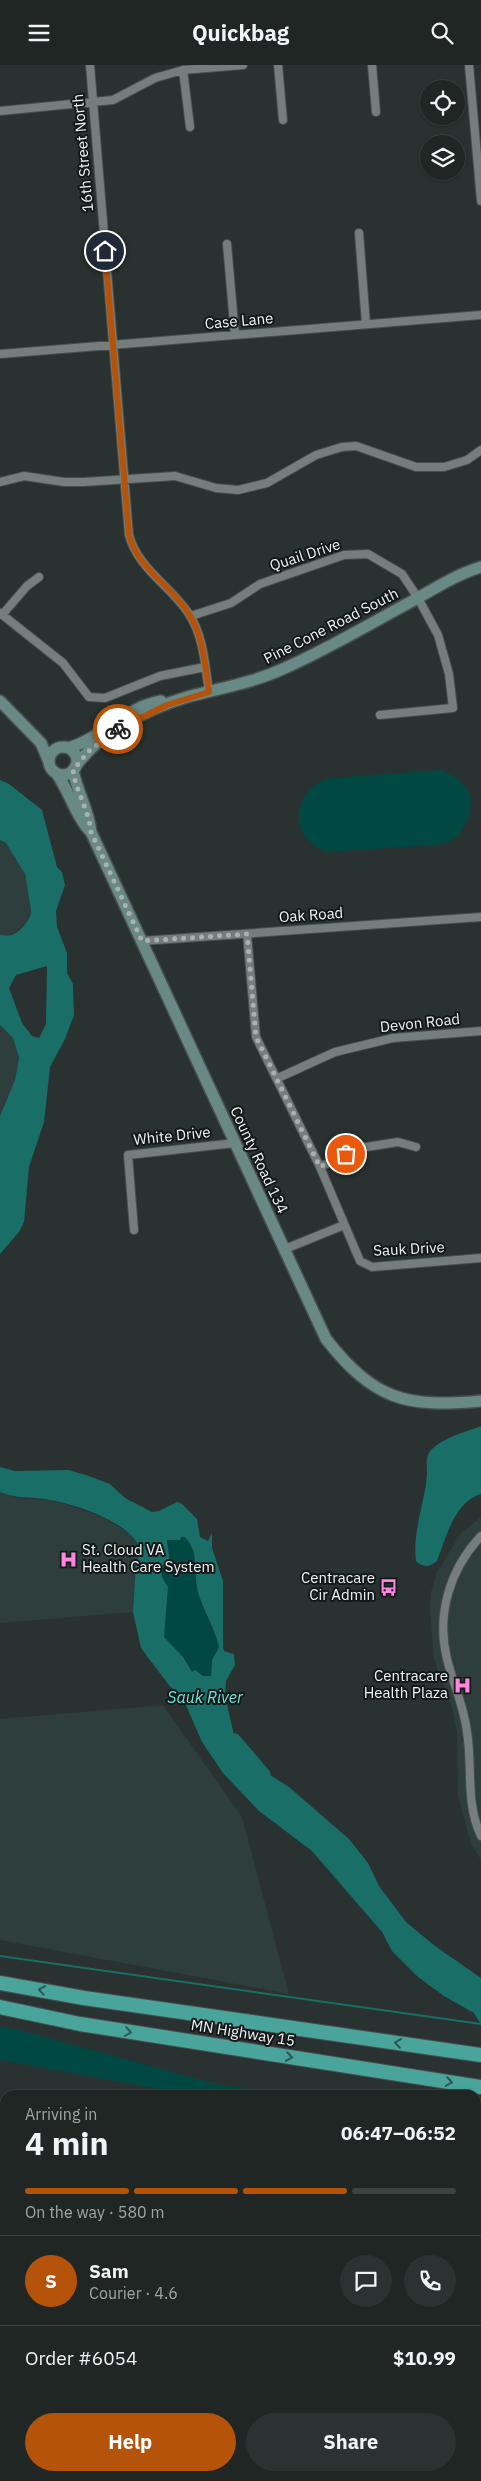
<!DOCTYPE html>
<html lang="en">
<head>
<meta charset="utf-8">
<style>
	:root { --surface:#1f2624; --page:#2c3231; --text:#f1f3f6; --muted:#a1a5a6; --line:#3c4341; --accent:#b45309 }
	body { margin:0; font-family:"IBM Plex Sans",sans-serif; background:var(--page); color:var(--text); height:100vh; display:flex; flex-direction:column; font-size:19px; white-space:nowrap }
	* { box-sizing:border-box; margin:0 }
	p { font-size:16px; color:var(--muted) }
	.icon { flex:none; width:28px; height:28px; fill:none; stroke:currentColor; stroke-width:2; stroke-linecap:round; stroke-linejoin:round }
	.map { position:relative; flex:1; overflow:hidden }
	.details { position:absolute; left:0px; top:2025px; width:481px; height:391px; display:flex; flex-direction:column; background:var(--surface); border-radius:15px 15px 0 0; box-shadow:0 1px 4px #0004,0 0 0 1px var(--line) }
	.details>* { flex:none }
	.buttons { position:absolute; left:420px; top:15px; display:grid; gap:10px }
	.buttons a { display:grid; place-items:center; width:45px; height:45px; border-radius:50%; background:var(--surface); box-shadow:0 1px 4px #0004,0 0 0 1px var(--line); font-size:25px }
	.pin { position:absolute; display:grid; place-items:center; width:42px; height:42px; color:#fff; margin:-21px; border:2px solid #fff; border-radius:50%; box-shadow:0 1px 5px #0007 }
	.courier { position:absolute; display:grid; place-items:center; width:50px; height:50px; margin:-25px; border:4px solid #b45309; border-radius:50%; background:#fff; color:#222; box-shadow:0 1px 6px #0007 }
	.summary em { font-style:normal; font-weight:700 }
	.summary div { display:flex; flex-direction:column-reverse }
	.summary { display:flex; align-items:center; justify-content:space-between; height:85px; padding:0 25px }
	h1 { font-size:32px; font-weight:700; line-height:38px }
	.bar { display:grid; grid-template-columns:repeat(4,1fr); gap:8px 5px; align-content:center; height:60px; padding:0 25px }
	.bar i { height:6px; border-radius:4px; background:var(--line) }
	.bar .active { background:var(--accent) }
	.bar p { grid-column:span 4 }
	.line { display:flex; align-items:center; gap:12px; padding:0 25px; border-top:1px solid var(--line) }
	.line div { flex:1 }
	.round { display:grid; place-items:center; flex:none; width:52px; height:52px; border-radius:26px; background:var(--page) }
	.primary-button { display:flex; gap:10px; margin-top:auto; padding:10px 25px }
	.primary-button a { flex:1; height:58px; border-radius:30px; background:var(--accent); color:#fff; font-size:20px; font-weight:700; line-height:58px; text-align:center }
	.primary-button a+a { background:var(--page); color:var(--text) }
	header { display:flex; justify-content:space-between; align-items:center; height:65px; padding:0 25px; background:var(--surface); font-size:22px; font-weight:700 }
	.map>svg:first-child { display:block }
</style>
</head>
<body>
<header><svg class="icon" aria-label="menu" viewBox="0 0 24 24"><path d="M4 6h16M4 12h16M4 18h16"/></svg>Quickbag<svg class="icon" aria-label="search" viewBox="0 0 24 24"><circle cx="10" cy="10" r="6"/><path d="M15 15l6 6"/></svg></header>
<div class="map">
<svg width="481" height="2416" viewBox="0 0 481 2416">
	<rect width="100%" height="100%" fill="#293230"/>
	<path fill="#2d3e3c" d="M0,776l6,2 19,31 6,36 -5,14 -14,11 -5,1 -7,-1z
		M0,960l13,13 6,20 -4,22 -15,36z
		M0,1427l17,6 33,2 19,5 33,12 31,18 7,16 -4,12 -3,49 -133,11z
		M481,1452v343l-10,-17 -13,-47 -1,-62 -4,-23 -19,-52 -4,-50 1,-17 6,-20 24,-39z
		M163,1640l79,112 47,177 -289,-54v-221z"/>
	<path fill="#014843" d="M441,705l15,7 12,13 3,8 -1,17 -12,21 -14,8 -8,1 -109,7c-40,-14 -36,-62 3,-74z
		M185,1472c15,16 8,35 13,55 5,18 14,34 20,51l1,4 -7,13 -1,16 -19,-4 -9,-15 -19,-20 4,-50 -6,-10 -1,-9 4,-4h5l-3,-24z
		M0,1962l20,3 196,54 54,8 56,3 48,-2v2h-183l-191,-35z"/>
	<path fill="#196e68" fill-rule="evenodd" d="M0,715l9,4 33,26 15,57 5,5 3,13 -9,26 1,16 10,26v20l6,11 1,31 -9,24 -15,28 -6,55 -15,45 -5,55 -5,10 -19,22v-138l15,-36 4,-22 -6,-20 -13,-13v-90c4,0 8,1 12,0 9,-4 19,-15 19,-25l-6,-36 -19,-31 -6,-3zM47,901l-1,58 -7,14 -7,-2 -10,-13 -13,-35 7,-13z
		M481,1361v68c-27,8 -35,44 -44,67 -7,6 -14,7 -21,0 -4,-29 9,-58 11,-87 0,-8 -2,-19 5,-25 12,-12 34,-17 49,-23z
		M0,1402l15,4 53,-1 18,5 24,9 15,14 27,14 7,-1 18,-9 5,2 15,15 3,18 8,4 4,-8v15l11,33v67l1,3 10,3 1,11 -9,16 -1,15 9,39 15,22 18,16 22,14 60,52 19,24 11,23 27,36 29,24 46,32v47l-7,-12 -30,-17 -26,-19 -26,-26 -10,-19 -70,-81 -53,-40 -36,-38 -21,-31 -17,-39 -17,-19 -27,-36 -8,-36 3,-49 4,-12c-4,-27 -65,-47 -90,-51 -20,-4 -30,0 -50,-8zM181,1472h4c15,16 8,35 13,55 5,18 15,33 20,51l1,4 -7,13 -1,16h-8l-8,-6 -3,2 -9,-15 -19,-20 4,-50 -6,-10 -1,-9 4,-4h5l-3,-24h13z"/>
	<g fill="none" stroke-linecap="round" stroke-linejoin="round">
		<path stroke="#196e68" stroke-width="2" d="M0,1891l481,68"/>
		<path stroke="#196e68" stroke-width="11" d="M235,1674l30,35"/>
		<defs>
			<path id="street" d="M90,0l39,470c9,34 42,51 60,79 15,23 16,52 20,78
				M278,0l5,55
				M372,0l4,47
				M469,0l12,136
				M183,5l7,57
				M0,46l113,-11 42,-22 28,-8 60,-5
				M359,168l7,91
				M227,179l8,91
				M0,289l481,-39
				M0,417l24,-6 40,6h20l91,-6 41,12 22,2 29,-7 49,-28 26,-8 14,-1 60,21h28l23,-7 14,-10
				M0,548l63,50 26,34 16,1 55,-22 45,-9
				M2,550l25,-29 12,-9
				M191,551l40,-13 29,-19 84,-29 24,-1 34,20 16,24 20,37 11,39 4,34 -73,7
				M247,869l9,103 64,130 40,94 12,6 109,-9
				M142,876l339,-24
				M278,1013l57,-26 58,-14 88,-7
				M320,1102l40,-19 38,-6 18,5
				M134,1165l-6,-75 107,-12
				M285,1184l59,-24
				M481,1471c-31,33 -45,78 -34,123 6,24 17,48 20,73 6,36 -2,70 14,104
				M0,2056l5,1
				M0,2149h5
				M476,2215l5,8
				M476,2296l5,-1
				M0,2345l5,-1
				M476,2364l5,-9
				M50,2411v5
				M286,2416l48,-5
				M453,2416l2,-5"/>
			<path id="secondary" d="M0,636l41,42 8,19
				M49 696a14 14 0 1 1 28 0a14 14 0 1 1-28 0Z
				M68,683c33,-9 55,-40 93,-47
				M75,702c25,-35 72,-58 112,-70 33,-9 66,-14 98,-29 45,-20 88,-46 131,-69 21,-12 42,-25 65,-32
				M73,705c4,22 16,40 18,62l235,507c48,61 80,69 155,62
				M57,709c12,17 20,45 34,58"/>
			<path id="highway" d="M0,1918l84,15 397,57
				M0,1942l80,17 401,63"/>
		</defs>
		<use href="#street" stroke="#474e4d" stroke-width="10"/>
		<use href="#secondary" stroke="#474e4d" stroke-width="14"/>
		<use href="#highway" stroke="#474e4d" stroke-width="16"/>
		<use href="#street" stroke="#757e7d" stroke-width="8"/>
		<use href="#secondary" stroke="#688986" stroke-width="11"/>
		<use href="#highway" stroke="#49a49c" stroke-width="14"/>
	</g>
	<defs><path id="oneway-chevron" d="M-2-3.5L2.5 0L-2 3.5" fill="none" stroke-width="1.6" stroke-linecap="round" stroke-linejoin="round" transform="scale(1.25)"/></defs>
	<g stroke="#2c5753">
		<use href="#oneway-chevron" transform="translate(42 1925) rotate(-170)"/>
		<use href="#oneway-chevron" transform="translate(128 1967) rotate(9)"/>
		<use href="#oneway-chevron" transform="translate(398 1978) rotate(-172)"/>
		<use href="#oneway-chevron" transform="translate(289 1992) rotate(9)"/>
		<use href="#oneway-chevron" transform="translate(449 2017) rotate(9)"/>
	</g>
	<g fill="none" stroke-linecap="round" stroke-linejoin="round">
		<path stroke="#aab1af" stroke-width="5" stroke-dasharray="0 9" d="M118,664l-29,22 -16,19c3,22 16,40 18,62l51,109 105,-7 9,103 64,130 26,-13"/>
		<path stroke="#b45309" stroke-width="6" d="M105,186l24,284c9,34 42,50 60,79 15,23 16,52 20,78l-42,13 -49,24"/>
	</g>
	<defs>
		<symbol id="hospital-bare" viewBox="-9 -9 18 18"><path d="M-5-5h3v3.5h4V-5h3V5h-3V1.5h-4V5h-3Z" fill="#fe85e0" stroke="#151818" stroke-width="2.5" paint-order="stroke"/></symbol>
		<symbol id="bus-bare" viewBox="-9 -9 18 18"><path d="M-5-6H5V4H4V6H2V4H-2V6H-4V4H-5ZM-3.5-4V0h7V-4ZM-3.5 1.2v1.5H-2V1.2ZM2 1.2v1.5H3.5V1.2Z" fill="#fe85e0" stroke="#151818" stroke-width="2.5" paint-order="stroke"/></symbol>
	</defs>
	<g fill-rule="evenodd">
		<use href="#hospital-bare" x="56" y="1482" width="25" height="25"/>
		<use href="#bus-bare" x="376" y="1510" width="25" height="25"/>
		<use href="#hospital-bare" x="450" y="1608" width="25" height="25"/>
	</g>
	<g text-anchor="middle" stroke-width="4" stroke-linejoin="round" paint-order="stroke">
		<g font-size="15" fill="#eff5f4" stroke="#151818">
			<text transform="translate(83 88) rotate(-95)" y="5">16th Street North</text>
			<text transform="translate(239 256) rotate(-5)" y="5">Case Lane</text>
			<text transform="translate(305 490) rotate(-18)" y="5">Quail Drive</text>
			<text transform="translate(331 561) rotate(-27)" y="5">Pine Cone Road South</text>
			<text transform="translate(311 850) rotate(-4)" y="5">Oak Road</text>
			<text transform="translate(420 958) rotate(-6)" y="5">Devon Road</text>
			<text transform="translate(172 1071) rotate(-6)" y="5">White Drive</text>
			<text transform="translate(259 1095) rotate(65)" y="5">County Road 134</text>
			<text transform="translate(409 1184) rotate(-3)" y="5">Sauk Drive</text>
			<text transform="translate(243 1968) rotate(9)" y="5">MN Highway 15</text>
		</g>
		<g font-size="15" fill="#eff5f4" stroke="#151818" text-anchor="end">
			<text x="82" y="1490" text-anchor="start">St. Cloud VA<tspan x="82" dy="17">Health Care System</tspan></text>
			<text x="375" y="1518">Centracare<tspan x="375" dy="17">Cir Admin</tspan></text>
			<text x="448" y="1616">Centracare<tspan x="448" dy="17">Health Plaza</tspan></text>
		</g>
		<g font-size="16" font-style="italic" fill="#72e7dc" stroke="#151818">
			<text x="205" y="1638">Sauk River</text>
		</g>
	</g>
</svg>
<div class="buttons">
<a><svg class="icon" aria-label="locate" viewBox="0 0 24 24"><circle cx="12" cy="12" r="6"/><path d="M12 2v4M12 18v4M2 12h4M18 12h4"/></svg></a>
<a><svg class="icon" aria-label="layers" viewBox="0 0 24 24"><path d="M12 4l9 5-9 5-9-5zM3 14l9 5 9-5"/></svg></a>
</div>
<div class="pin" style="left:346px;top:1089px;background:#ea580c"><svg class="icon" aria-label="bag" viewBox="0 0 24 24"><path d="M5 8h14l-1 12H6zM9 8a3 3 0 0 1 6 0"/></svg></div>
<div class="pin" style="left:105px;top:186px;background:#1f2937"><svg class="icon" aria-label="home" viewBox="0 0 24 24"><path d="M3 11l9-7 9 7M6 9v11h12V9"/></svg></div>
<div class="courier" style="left:118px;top:664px"><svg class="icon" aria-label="bike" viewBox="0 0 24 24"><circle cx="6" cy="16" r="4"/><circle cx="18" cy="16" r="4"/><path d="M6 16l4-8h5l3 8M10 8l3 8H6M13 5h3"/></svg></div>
<section class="details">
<div class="summary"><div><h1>4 min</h1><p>Arriving in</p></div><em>06:47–06:52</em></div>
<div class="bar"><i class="active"></i><i class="active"></i><i class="active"></i><i></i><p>On the way · 580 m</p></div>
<div class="line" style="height:90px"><b class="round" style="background:var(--accent);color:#fff">S</b><div><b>Sam</b><p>Courier · 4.6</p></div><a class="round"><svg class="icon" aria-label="chat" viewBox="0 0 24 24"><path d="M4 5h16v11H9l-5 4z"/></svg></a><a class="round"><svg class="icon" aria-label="phone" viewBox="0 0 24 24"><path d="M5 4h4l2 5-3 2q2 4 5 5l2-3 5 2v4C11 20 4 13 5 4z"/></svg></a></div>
<div class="line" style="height:65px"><div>Order #6054</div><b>$10.99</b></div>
<div class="primary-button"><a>Help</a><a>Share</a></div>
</section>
</div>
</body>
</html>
